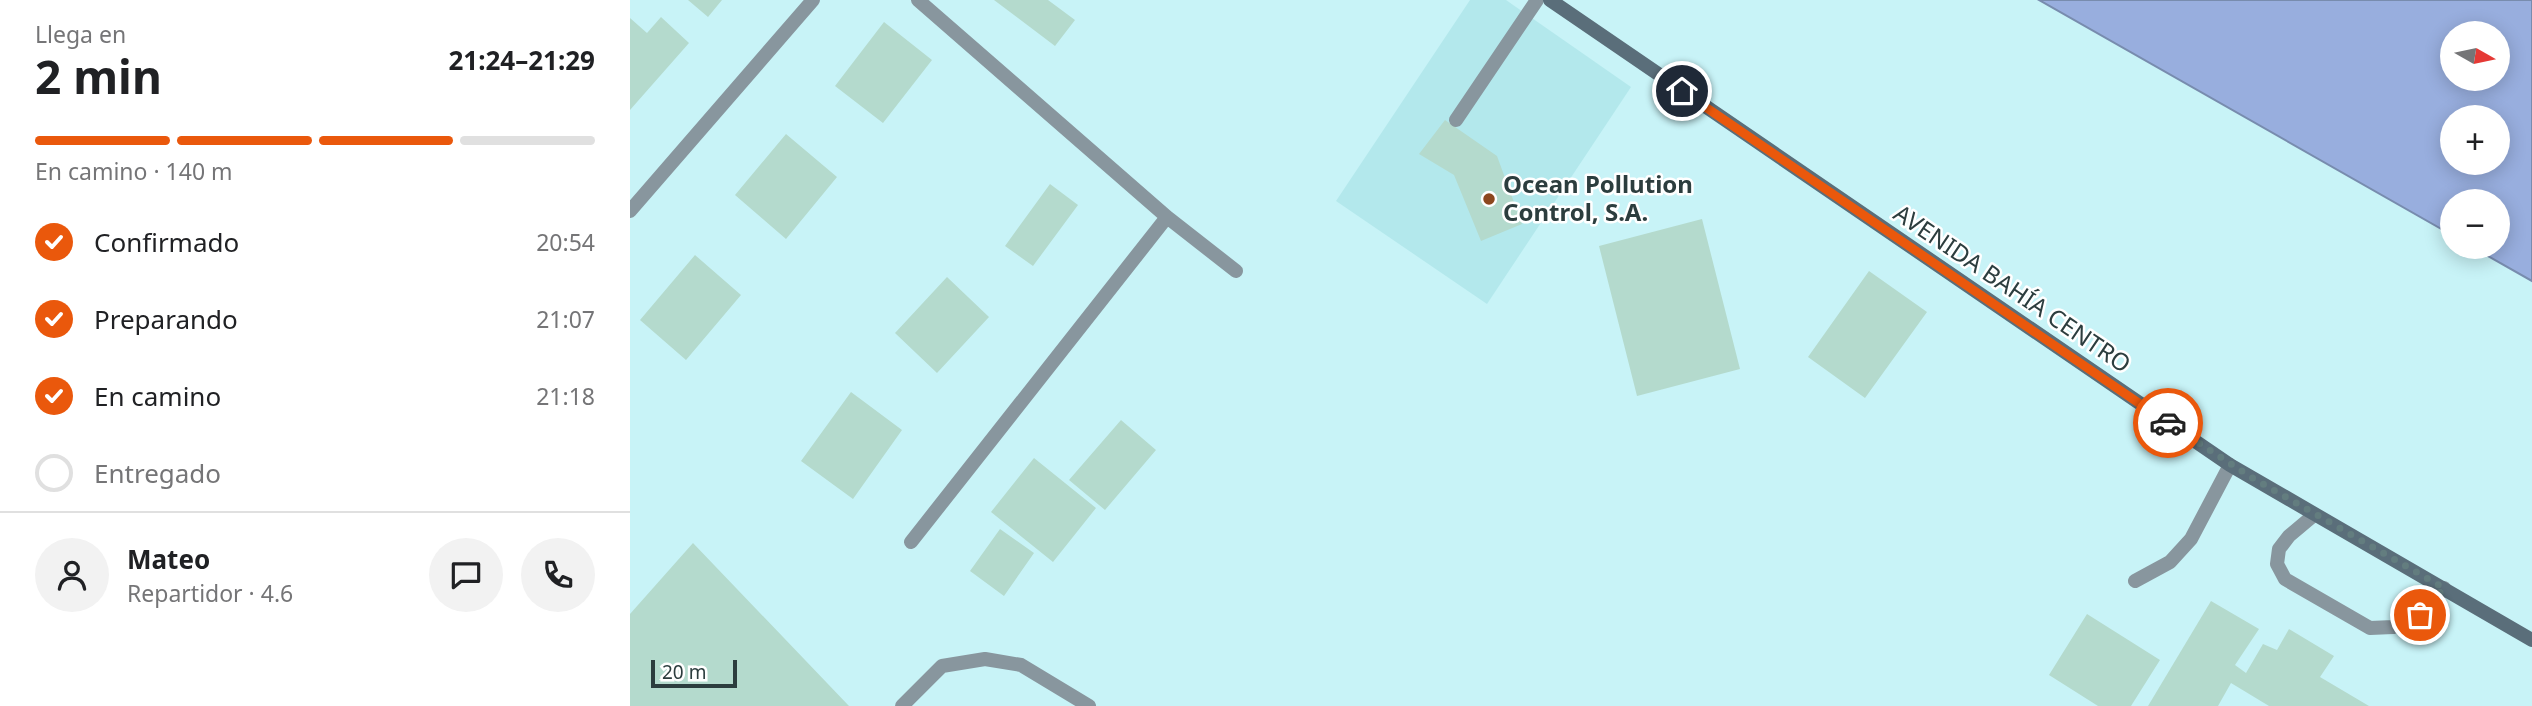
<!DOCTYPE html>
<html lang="es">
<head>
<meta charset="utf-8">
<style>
	:root { --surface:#fff; --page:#f2f2f2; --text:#202124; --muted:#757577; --line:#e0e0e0; --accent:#ea580c }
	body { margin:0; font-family:"Noto Sans",sans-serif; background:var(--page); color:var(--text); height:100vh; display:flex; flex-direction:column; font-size:26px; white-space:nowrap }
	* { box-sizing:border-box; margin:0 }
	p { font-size:23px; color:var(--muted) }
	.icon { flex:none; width:38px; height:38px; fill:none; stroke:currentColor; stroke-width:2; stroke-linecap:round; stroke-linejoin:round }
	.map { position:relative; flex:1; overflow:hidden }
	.sheet { display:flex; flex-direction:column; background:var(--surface); width:630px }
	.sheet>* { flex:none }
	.needle { width:46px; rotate:99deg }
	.buttons { position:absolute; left:1810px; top:21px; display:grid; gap:14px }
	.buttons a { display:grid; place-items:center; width:70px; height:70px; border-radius:50%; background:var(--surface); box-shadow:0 4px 18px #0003; font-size:35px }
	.scale { position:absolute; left:21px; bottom:18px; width:86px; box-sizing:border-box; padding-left:7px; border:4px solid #2c3d3e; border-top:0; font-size:19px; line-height:24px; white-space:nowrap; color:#2c3d3e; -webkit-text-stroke:5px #fff; paint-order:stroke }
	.pin { position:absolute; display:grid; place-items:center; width:60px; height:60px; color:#fff; margin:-30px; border:4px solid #fff; border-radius:50%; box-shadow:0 2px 7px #0007 }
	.courier { position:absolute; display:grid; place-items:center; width:70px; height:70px; margin:-35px; border:5px solid #ea580c; border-radius:50%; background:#fff; color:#222; box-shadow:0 2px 9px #0007 }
	.overview em { font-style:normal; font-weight:700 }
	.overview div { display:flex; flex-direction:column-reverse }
	.overview { display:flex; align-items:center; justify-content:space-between; height:119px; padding:0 35px }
	h1 { font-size:46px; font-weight:700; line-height:52px }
	.bar { display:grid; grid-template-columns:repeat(4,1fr); gap:10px 7px; align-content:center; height:84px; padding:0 35px }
	.bar i { height:9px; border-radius:5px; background:var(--line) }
	.bar .selected { background:var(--accent) }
	.bar p { grid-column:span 4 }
	.line { display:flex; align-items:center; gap:18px; padding:0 35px; border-top:2px solid var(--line) }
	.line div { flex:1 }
	.round { display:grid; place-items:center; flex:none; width:74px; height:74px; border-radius:37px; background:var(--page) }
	ol { padding:0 35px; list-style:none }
	li { display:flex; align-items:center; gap:21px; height:77px }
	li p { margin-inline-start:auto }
	li .icon { padding:7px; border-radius:50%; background:var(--accent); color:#fff; stroke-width:4 }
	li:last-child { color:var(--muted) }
	li i { width:38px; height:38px; border:4px solid var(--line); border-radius:50% }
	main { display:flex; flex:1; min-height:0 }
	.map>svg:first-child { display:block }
</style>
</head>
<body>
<main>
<section class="sheet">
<div class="overview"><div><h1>2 min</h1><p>Llega en</p></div><em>21:24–21:29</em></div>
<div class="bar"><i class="selected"></i><i class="selected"></i><i class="selected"></i><i></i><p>En camino · 140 m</p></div>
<ol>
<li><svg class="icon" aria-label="check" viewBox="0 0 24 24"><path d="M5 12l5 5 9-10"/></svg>Confirmado<p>20:54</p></li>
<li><svg class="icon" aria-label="check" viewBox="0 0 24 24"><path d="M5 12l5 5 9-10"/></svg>Preparando<p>21:07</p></li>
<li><svg class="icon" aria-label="check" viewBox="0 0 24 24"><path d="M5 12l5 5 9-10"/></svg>En camino<p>21:18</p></li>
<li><i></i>Entregado</li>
</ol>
<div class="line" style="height:126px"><a class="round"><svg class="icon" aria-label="person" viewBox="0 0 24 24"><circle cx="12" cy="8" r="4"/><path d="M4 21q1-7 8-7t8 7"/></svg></a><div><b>Mateo</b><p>Repartidor · 4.6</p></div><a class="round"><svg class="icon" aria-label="chat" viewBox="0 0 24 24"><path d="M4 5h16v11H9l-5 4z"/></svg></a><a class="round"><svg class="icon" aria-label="phone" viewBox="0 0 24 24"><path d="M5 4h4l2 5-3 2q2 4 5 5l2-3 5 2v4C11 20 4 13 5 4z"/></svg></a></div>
</section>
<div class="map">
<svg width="1902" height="706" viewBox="0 0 1902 706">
	<rect width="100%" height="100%" fill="#c8f3f7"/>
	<path fill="#b3e8ec" d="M840,0h36l125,87 -144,217 -151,-103z"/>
	<path fill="#98aede" stroke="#788cae" stroke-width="2" fill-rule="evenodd" d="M1409,0h493v281l-60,-34h25v-46h-45v34zM1822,33h45v46h-45zM1822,117h45v46h-45z"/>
	<path fill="#b4dacd" d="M58,0h34l-14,17z
		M364,0h54l27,20 -20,26z
		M31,17l28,26 -59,67v-92l17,15z
		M254,22l48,38 -49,63 -48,-37z
		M815,120l52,36 25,68 -41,17 -27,-66 -35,-21z
		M156,134l51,43 -51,62 -51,-44z
		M420,184l28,21 -45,61 -28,-20z
		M1072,219l38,150 -103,27 -38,-150z
		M65,255l46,40 -55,65 -46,-40z
		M1239,271l58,41 -62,86 -57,-41z
		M317,277l42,40 -52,56 -42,-40z
		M221,392l51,38 -49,69 -52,-38z
		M491,420l35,30 -51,60 -36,-30z
		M404,458l62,50 -43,54 -62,-50z
		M370,529l34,24 -30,43 -34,-25z
		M63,543l156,163h-219v-92z
		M1581,601l48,28 -24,36 11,8 17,-29 14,6 12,-21 45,27 -14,21 49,29h-100l-38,-23 -13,23h-70z
		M1457,614l73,46 -29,46h-33l-49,-31z"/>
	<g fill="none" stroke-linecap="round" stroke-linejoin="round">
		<path stroke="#88969e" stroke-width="14" d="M826,120l81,-120
			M1684,515l-25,21 -10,13 -2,15 8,15 85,49 23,-1 27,-12 24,-27
			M1505,581l35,-19 21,-23 39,-74
			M272,706l40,-40 43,-7 36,6 68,41"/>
		<path stroke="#88969e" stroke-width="14" d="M288,0l249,217 69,54
			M0,211l183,-211
			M281,542l256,-325"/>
		<path stroke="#5a6e7a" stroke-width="14" d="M920,0l680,465 302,175"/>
	</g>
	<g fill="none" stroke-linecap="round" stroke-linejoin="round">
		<path stroke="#637d7f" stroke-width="7" stroke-dasharray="0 12.6" d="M1538,423l83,54 193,111 -24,27"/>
		<path stroke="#ea580c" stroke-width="9" d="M1052,91l486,332"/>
	</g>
	<circle fill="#8c471e" stroke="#fff" stroke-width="2.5" cx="859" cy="199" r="7"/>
	<g text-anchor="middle" stroke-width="5" stroke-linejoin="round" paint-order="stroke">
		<g font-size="24" font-weight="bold" fill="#2c3d3e" stroke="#fff" text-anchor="start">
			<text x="873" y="193">Ocean Pollution<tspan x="873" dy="28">Control, S.A.</tspan></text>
		</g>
		<g font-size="24" fill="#2c3d3e" stroke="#fff">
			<text transform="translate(1382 289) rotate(34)" y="8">AVENIDA BAHÍA CENTRO</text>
		</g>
	</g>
</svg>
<div class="buttons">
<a><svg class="needle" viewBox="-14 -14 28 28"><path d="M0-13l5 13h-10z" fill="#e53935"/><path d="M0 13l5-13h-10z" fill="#757577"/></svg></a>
<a>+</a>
<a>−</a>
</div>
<div class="scale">20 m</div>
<div class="pin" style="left:1790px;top:615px;background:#ea580c"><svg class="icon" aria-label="bag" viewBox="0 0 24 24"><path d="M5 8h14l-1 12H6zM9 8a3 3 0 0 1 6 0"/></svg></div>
<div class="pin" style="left:1052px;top:91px;background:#1f2937"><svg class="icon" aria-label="home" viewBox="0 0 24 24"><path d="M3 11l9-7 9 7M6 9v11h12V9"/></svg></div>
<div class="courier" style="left:1538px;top:423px"><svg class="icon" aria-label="car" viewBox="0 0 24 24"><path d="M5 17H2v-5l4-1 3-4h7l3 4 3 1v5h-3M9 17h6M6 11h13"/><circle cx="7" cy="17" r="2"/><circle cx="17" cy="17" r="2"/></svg></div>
</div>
</main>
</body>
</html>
